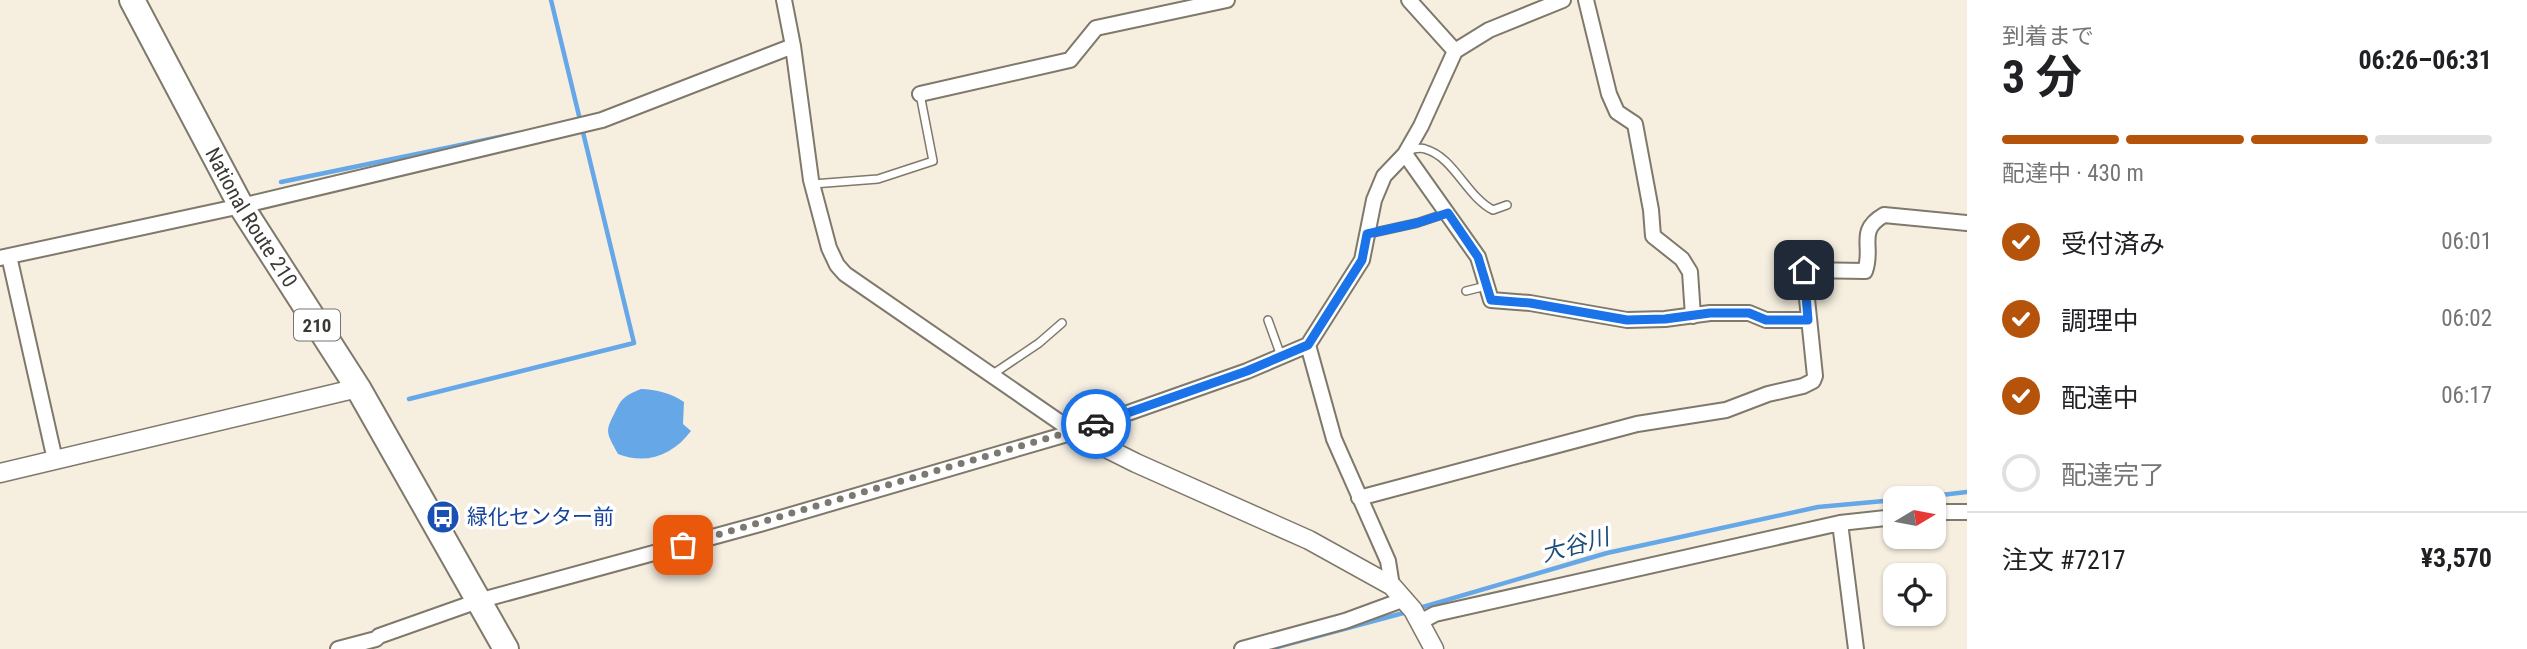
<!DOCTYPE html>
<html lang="ja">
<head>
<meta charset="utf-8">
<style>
	:root { --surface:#fff; --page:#f2f2f2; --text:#202124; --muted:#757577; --line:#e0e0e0; --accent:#b45309 }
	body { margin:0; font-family:"Roboto Condensed","Noto Sans JP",sans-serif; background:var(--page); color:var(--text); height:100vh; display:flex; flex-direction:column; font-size:26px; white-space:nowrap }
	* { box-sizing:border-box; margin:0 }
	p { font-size:23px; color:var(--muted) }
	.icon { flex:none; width:38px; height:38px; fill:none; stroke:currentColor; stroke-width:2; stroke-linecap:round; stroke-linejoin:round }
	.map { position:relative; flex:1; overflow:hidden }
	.panel { display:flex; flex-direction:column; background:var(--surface); width:560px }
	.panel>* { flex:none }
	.needle { width:46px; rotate:80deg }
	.controls { position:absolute; left:1883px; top:486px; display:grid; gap:14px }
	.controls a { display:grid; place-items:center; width:63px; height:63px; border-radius:14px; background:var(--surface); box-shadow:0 2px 5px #0004; font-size:35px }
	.pin { position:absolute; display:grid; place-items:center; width:60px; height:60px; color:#fff; margin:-30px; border-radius:14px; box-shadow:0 4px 10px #0006 }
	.courier { position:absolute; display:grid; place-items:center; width:70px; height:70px; margin:-35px; border:5px solid #1a73e8; border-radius:50%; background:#fff; color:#222; box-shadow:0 2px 9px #0007 }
	.headline em { font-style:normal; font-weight:700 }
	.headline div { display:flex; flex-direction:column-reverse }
	.headline { display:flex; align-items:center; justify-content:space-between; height:119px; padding:0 35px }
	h1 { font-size:46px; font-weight:700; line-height:52px }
	.bar { display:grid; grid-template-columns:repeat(4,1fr); gap:10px 7px; align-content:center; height:84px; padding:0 35px }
	.bar i { height:9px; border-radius:5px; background:var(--line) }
	.bar .selected { background:var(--accent) }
	.bar p { grid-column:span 4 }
	.line { display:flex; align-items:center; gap:18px; padding:0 35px; border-top:2px solid var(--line) }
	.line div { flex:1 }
	ol { padding:0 35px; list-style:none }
	li { display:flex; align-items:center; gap:21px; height:77px }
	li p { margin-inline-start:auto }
	li .icon { padding:7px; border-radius:50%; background:var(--accent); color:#fff; stroke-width:4 }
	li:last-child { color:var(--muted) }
	li i { width:38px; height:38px; border:4px solid var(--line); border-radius:50% }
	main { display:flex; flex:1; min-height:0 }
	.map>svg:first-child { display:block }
</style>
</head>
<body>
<main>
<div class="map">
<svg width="1967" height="649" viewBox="0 0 1967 649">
	<rect width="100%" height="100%" fill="#f6efe0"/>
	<path fill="#65a7e7" d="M641,389c14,0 32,5 43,13l-1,22 8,7c-19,25 -45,34 -73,23 -13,-24 -13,-22 -1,-46 5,-11 12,-14 24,-19z"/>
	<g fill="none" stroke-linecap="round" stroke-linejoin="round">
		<path stroke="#65a7e7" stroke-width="4.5" d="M281,182l238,-49
			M409,399l225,-56 -83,-343
			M1907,499l60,-7
			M1416,609l191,-56 211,-46 77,-7
			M1270,649l137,-37"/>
		<defs>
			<path id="service" d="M1408,150c5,-1 13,-3 17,-1 29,8 41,47 68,61l14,-5
				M813,184l65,-5 55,-18 -13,-67
				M1367,234l50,-11 30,-10
				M1466,291l20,-5
				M1268,320l13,36
				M993,374l46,-31 23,-20"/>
			<path id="minor" d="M784,0l9,46 18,134 18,68 8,17 8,9 229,158
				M1409,0l46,51
				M1586,0l23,94 8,18 18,12 16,86 2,26 29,23 8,13 3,44
				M920,94l150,-34 26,-32 131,-28
				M1405,154l73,103 13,43 39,3 97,17 38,-1 45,-6h39l17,7h42
				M9,256l46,204
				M0,258l241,-52 361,-86 191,-74
				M1308,345l26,94 54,122 4,25
				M1359,498l278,-74 89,-14 42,-16 35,-8 10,-5 2,-5 -11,-106 61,1c9,-24 -9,-40 19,-56l83,8
				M1934,512h33
				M1840,523l16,126
				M1420,622l15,-8 405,-91 55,-6
				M338,649l38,-10 3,-3 99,-35 282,-77 314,-92 173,-61 61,-26 54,-85 12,-60 10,-24 21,-22 16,-28 34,-75 34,-21 74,-30
				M1242,649l103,-28 60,-22"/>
			<path id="tertiary" d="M1074,432l62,31 173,77 83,46 21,24 21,39
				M0,473l358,-85"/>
			<g id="trunk">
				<path id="s1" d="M132,0l109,206 117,182 148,261"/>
			</g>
		</defs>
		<use href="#service" stroke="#7f796b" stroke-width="10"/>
		<use href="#minor" stroke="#7f796b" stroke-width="18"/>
		<use href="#tertiary" stroke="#7f796b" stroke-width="21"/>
		<use href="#trunk" stroke="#7f796b" stroke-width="28"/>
		<use href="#service" stroke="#fff" stroke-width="7"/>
		<use href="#minor" stroke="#fff" stroke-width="14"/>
		<use href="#tertiary" stroke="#fff" stroke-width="18"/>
		<use href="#trunk" stroke="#fff" stroke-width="24"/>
	</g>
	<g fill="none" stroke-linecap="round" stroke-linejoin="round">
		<path stroke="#7c7970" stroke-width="7" stroke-dasharray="0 12.6" d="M683,545l413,-121"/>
		<path stroke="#1a73e8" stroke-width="9" d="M1096,424l151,-53 61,-26 54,-85 5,-26 50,-11 31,-10 30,44 13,43 39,3 97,17 38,-1 45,-6h39l17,7h42l-4,-50"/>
	</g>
	<defs>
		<symbol id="bus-disc" viewBox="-11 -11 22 22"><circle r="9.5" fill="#1a4fb4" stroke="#fff"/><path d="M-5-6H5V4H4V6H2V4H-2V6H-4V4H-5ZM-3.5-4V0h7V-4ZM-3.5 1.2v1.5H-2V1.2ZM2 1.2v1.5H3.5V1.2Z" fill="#fff"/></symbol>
	</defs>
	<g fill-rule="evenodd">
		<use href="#bus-disc" x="424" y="498" width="38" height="38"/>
	</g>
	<g text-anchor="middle" stroke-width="7" stroke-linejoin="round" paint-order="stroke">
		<rect fill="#fff" stroke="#767470" stroke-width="2" x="294" y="309.5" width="46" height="31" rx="5"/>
		<g font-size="19" font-weight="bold" fill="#3b3933">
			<text x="317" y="332">210</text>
		</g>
		<g font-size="21" fill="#3b3933" stroke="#fff">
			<text dy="7" stroke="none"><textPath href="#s1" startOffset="248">National Route 210</textPath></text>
		</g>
		<g font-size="21" fill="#164399" stroke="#fff" text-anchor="start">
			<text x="467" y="524">緑化センター前</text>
		</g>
		<g font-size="23" font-style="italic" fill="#1d4c76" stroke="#fff">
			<text transform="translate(1575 545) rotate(-15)" y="8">大谷川</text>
		</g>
	</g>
</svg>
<div class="controls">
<a><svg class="needle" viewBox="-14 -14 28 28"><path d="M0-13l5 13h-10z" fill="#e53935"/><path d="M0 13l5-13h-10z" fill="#757577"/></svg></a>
<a><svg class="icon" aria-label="locate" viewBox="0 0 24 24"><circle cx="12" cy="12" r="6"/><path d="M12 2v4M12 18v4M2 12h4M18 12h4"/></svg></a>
</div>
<div class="pin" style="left:683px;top:545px;background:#ea580c"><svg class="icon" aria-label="bag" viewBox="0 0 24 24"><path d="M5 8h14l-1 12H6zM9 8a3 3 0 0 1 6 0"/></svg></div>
<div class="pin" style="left:1804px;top:270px;background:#1f2937"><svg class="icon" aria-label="home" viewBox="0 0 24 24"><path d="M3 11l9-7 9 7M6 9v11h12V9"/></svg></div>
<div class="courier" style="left:1096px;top:424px"><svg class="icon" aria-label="car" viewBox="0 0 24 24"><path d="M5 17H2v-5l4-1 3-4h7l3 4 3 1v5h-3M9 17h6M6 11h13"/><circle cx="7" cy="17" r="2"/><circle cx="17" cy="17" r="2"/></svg></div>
</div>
<section class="panel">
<div class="headline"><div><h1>3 分</h1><p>到着まで</p></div><em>06:26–06:31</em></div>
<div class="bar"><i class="selected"></i><i class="selected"></i><i class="selected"></i><i></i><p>配達中 · 430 m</p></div>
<ol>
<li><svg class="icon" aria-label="check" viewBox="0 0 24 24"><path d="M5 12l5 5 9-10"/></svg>受付済み<p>06:01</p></li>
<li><svg class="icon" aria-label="check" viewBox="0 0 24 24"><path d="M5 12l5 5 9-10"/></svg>調理中<p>06:02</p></li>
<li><svg class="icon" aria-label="check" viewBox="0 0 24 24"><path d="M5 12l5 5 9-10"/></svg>配達中<p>06:17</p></li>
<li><i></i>配達完了</li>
</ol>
<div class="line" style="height:91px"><div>注文 #7217</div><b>¥3,570</b></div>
</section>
</main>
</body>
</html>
